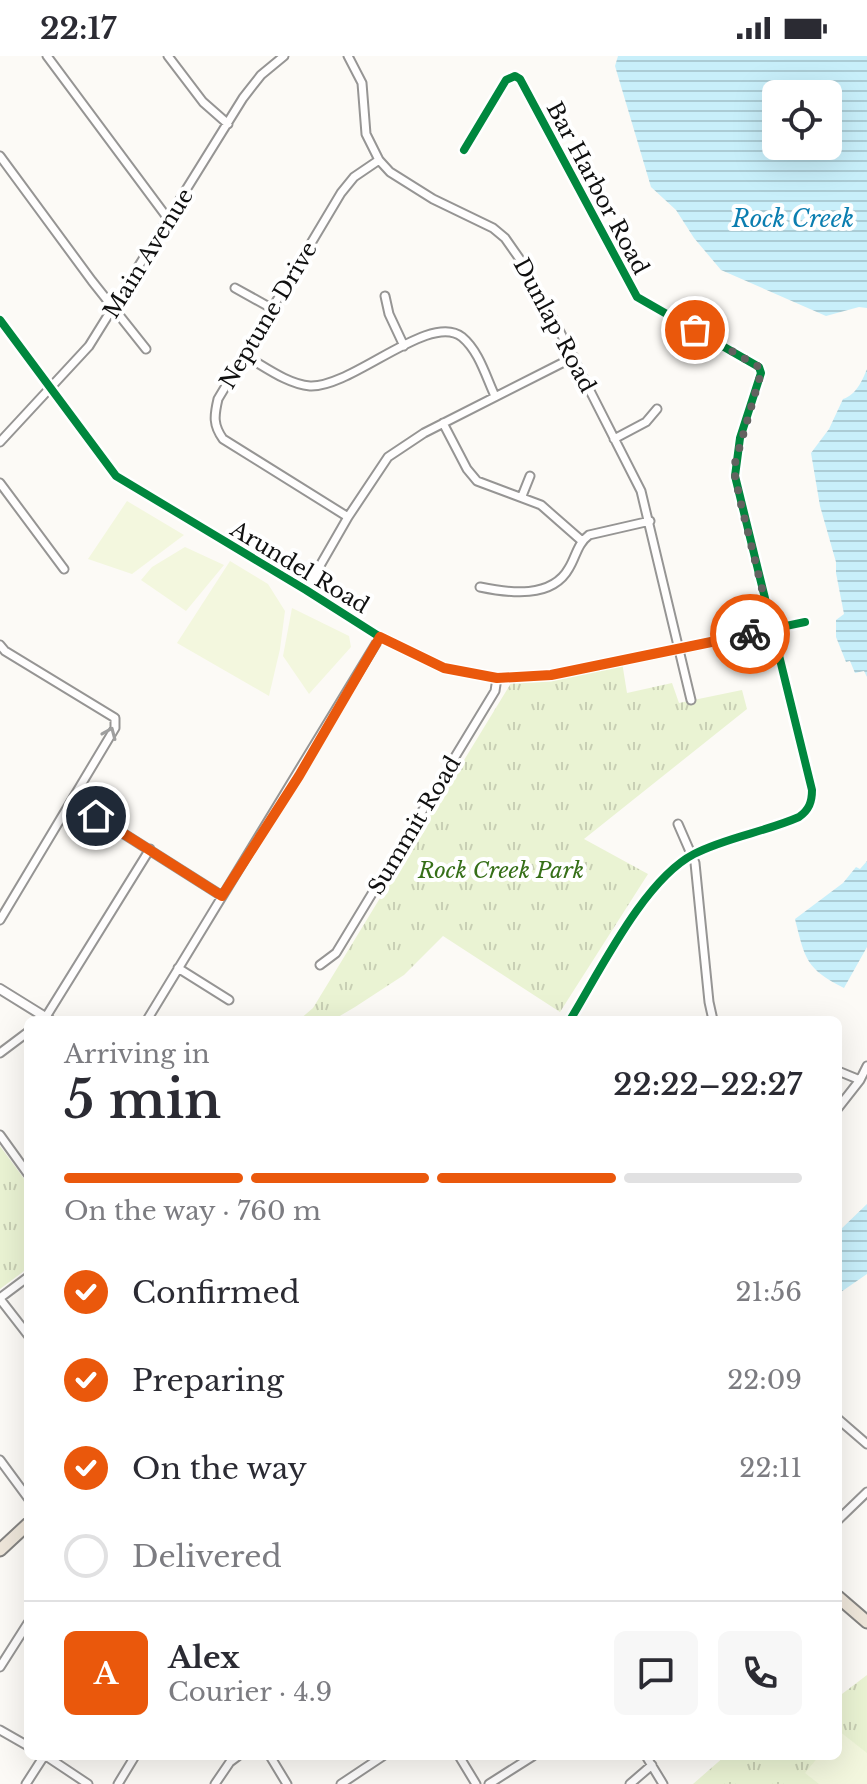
<!DOCTYPE html>
<html lang="en">
<head>
<meta charset="utf-8">
<style>
	:root { --surface:#fff; --page:#f7f7f7; --text:#2b2b33; --muted:#7c7c81; --line:#e1e1e2; --accent:#ea580c }
	body { margin:0; font-family:"Libre Baskerville",serif; background:var(--page); color:var(--text); height:100vh; display:flex; flex-direction:column; font-size:30px; white-space:nowrap }
	* { box-sizing:border-box; margin:0 }
	p { font-size:26px; color:var(--muted) }
	.icon { flex:none; width:44px; height:44px; fill:none; stroke:currentColor; stroke-width:2; stroke-linecap:round; stroke-linejoin:round }
	.map { position:relative; flex:1; overflow:hidden }
	.drawer { position:absolute; left:24px; top:960px; width:818px; height:744px; display:flex; flex-direction:column; background:var(--surface); border-radius:12px; box-shadow:0 8px 32px #0002 }
	.drawer>* { flex:none }
	.buttons { position:absolute; left:762px; top:24px; display:grid; gap:16px }
	.buttons a { display:grid; place-items:center; width:80px; height:80px; border-radius:12px; background:var(--surface); box-shadow:0 8px 32px #0002; font-size:40px }
	.pin { position:absolute; display:grid; place-items:center; width:68px; height:68px; color:#fff; margin:-34px; border:4px solid #fff; border-radius:50%; box-shadow:0 2px 8px #0007 }
	.courier { position:absolute; display:grid; place-items:center; width:80px; height:80px; margin:-40px; border:6px solid #ea580c; border-radius:50%; background:#fff; color:#222; box-shadow:0 2px 10px #0007 }
	.head em { font-style:normal; font-weight:600 }
	.head div { display:flex; flex-direction:column-reverse }
	.head { display:flex; align-items:center; justify-content:space-between; height:136px; padding:0 40px }
	h1 { font-size:52px; font-weight:600; line-height:60px }
	.bar { display:grid; grid-template-columns:repeat(4,1fr); gap:12px 8px; align-content:center; height:96px; padding:0 40px }
	.bar i { height:10px; border-radius:6px; background:var(--line) }
	.bar .selected { background:var(--accent) }
	.bar p { grid-column:span 4 }
	.line { display:flex; align-items:center; gap:20px; padding:0 40px; border-top:2px solid var(--line) }
	.line div { flex:1 }
	.round { display:grid; place-items:center; flex:none; width:84px; height:84px; border-radius:12px; background:var(--page) }
	ol { padding:0 40px; list-style:none }
	li { display:flex; align-items:center; gap:24px; height:88px }
	li p { margin-inline-start:auto }
	li .icon { padding:8px; border-radius:50%; background:var(--accent); color:#fff; stroke-width:4 }
	li:last-child { color:var(--muted) }
	li i { width:44px; height:44px; border:4px solid var(--line); border-radius:50% }
	.status { display:flex; justify-content:space-between; align-items:center; height:56px; padding:0 40px; background:var(--surface); direction:ltr }
	.status svg { height:22px; fill:currentColor }
	.map>svg:first-child { display:block }
</style>
</head>
<body>
<div class="status"><b>22:17</b><svg viewBox="0 0 49 12"><path d="M0 12V9h3v3zM5 12V6h3v6zM10 12V3h3v9zM15 12V0h3v12zM26 1h20v11H26zM47 4h2v5h-2z"/></svg></div>
<div class="map">
<svg width="867" height="1728" viewBox="0 0 867 1728">
	<defs>
		<pattern id="park-tufts" width="24" height="20" patternUnits="userSpaceOnUse" patternTransform="scale(2)"><rect width="24" height="20" fill="#eaf3d3"/><path d="M3 7l-1-3M5 7V3M7 7l1-3M15 17l-1-3M17 17v-4M19 17l1-3" fill="none" stroke="#c8cfb4"/></pattern>
		<pattern id="water-rules" width="6" height="5" patternUnits="userSpaceOnUse" patternTransform="scale(2)"><rect width="6" height="5" fill="#c8effa"/><path d="M0 2.5h6" fill="none" stroke="#abccd5"/></pattern>
	</defs>
	<rect width="100%" height="100%" fill="#fcfaf6"/>
	<path fill="url(#park-tufts)" d="M622,606l5,31 45,-10 7,20 63,-13 5,19 -163,130 64,35 -88,138 -117,-76 -39,39 -49,32 -22,13h-34l14,-12 198,-325z
		M0,1090l28,38v84l-28,21z
		M867,1619v109h-174l32,-28h113v-59z"/>
	<path fill="#f3f7de" d="M127,445l57,34 -52,39 -44,-15z
		M185,491l39,18 -38,46 -45,-31 11,-13z
		M230,505l38,23 17,27 -5,38 -11,47 -92,-53z
		M292,552l57,28 2,11 -42,47 -26,-38z
		M839,1675l28,22v31h-48l-14,-11 14,-17h19z"/>
	<path fill="url(#water-rules)" fill-rule="evenodd" d="M618,0h249v252l-8,-1 -33,9 -105,-46 -27,-32 -18,-28 -25,-23 -36,-121zM776,38h52v52h-52z
		M867,313v308l-3,-6 -9,2 -5,-12 -4,1 -10,-25v-17l8,-6 -8,-41v-11l-16,-56 -9,-53 18,-24 14,-30c13,-4 19,-18 24,-30z
		M867,805v86l-23,41c-38,-19 -39,-29 -49,-69l48,-36 13,-16 4,2z
		M867,1148v70l-29,20v-62z"/>
	<g fill="none" stroke-linecap="round" stroke-linejoin="round">
		<defs>
			<path id="minor" d="M47,0l122,164
				M168,0l35,46 25,22
				M348,0l14,27 4,51 13,26 11,12 43,27 60,29 12,10 21,30 31,58 84,165 50,209
				M464,94l42,-70 9,-4 5,3 117,218 122,70 2,6 -21,65 -5,38 77,314c0,12 -3,20 -13,27 -34,15 -72,20 -105,37 -50,26 -94,117 -124,166
				M0,100l92,125 54,68
				M235,232l36,20
				M385,240l4,18 15,32
				M0,264l116,156 190,114 74,47 64,31 53,10 54,-3 254,-53
				M244,299c20,11 43,29 66,31 42,2 120,-75 152,-49 17,14 24,40 33,59
				M443,367l24,46 10,12 64,24 41,36
				M614,383l32,-17 11,-13
				M0,386l89,-96 154,-248 18,-23 23,-19
				M0,427l64,86
				M522,440l8,-20
				M348,461l-125,-78c-10,-14 -9,-23 -5,-40l123,-206 13,-16 25,-17
				M480,531c29,6 72,12 89,-19 7,-11 8,-24 20,-33l61,-14
				M306,534l42,-73 40,-60 36,-24 150,-76
				M0,589l5,6 110,67v10l-115,192
				M72,745l150,95
				M678,768l17,39 14,139 4,18
				M320,909l16,-12 159,-262 2,-13
				M178,912l51,32
				M44,964l106,-171
				M147,964l233,-383
				M0,997l28,-21
				M838,1015l22,9
				M838,1052l22,-28 7,-14
				M0,1079l28,39
				M0,1242l28,-21
				M0,1243l28,36
				M838,1363l29,25
				M0,1404l28,38
				M838,1464l29,-28
				M0,1611l28,-44
				M0,1674l28,16
				M46,1700l42,28
				M270,1700l17,28
				M459,1700l17,28
				M646,1700l17,28
				M26,1728l18,-28
				M118,1728l17,-28
				M215,1728l15,-22 8,-6
				M341,1728l42,-28
				M489,1728l44,-28
				M630,1728l22,-19"/>
			<path id="tertiary" d="M0,933l50,31"/>
			<path id="primary" d="M0,1494l28,-26
				M838,1541l29,25"/>
		</defs>
		<use href="#minor" stroke="#969594" stroke-width="11"/>
		<use href="#tertiary" stroke="#969594" stroke-width="12"/>
		<use href="#primary" stroke="#848381" stroke-width="15"/>
		<use href="#minor" stroke="#fffefe" stroke-width="7"/>
		<use href="#tertiary" stroke="#fffefe" stroke-width="8"/>
		<use href="#primary" stroke="#eee6da" stroke-width="11"/>
		<defs>
			<path id="cycleway" d="M464,94l42,-70 9,-4 5,3 117,218 122,70 2,6 -21,65 -5,38 77,314c0,12 -3,20 -13,27 -34,15 -72,20 -105,37 -50,26 -94,117 -124,166
				M0,264l116,156 190,114 74,47 64,31 53,10 54,-3 254,-53"/>
		</defs>
		<use href="#cycleway" stroke="#fff" stroke-width="13"/>
		<use href="#cycleway" stroke="#00873e" stroke-width="8"/>
	</g>
	<defs><path id="oneway-chevron" d="M-2-3.5L2.5 0L-2 3.5" fill="none" stroke-width="1.6" stroke-linecap="round" stroke-linejoin="round" transform="scale(2)"/></defs>
	<use stroke="#9f9f9f" href="#oneway-chevron" transform="translate(110 677) rotate(-67)"/>
	<g fill="none" stroke-linecap="round" stroke-linejoin="round">
		<path stroke="#636260" stroke-width="8" stroke-dasharray="0 14.4" d="M695,274l64,37 2,6 -26,90v13l6,28 31,125 -22,5"/>
		<path stroke="#ea580c" stroke-width="10" d="M96,760l126,80 77,-120 81,-139 64,31 53,10 54,-3 199,-41"/>
	</g>
	<g text-anchor="middle" stroke-width="8" stroke-linejoin="round" paint-order="stroke">
		<g font-size="22" fill="#101010" stroke="#fff">
			<text transform="translate(598 132) rotate(62)" y="8">Bar Harbor Road</text>
			<text transform="translate(148 197) rotate(-58)" y="8">Main Avenue</text>
			<text transform="translate(268 259) rotate(-59)" y="8">Neptune Drive</text>
			<text transform="translate(555 269) rotate(62)" y="8">Dunlap Road</text>
			<text transform="translate(300 511) rotate(31)" y="8">Arundel Road</text>
			<text transform="translate(414 769) rotate(-59)" y="8">Summit Road</text>
		</g>
		<g font-size="22" font-style="italic" fill="#366f18" stroke="#fff">
			<text x="501" y="822">Rock Creek Park</text>
		</g>
		<g font-size="24" font-style="italic" fill="#0b7eb0" stroke="#fff">
			<text x="793" y="171">Rock Creek</text>
		</g>
	</g>
</svg>
<div class="buttons">
<a><svg class="icon" aria-label="locate" viewBox="0 0 24 24"><circle cx="12" cy="12" r="6"/><path d="M12 2v4M12 18v4M2 12h4M18 12h4"/></svg></a>
</div>
<div class="pin" style="left:695px;top:274px;background:#ea580c"><svg class="icon" aria-label="bag" viewBox="0 0 24 24"><path d="M5 8h14l-1 12H6zM9 8a3 3 0 0 1 6 0"/></svg></div>
<div class="pin" style="left:96px;top:760px;background:#1f2937"><svg class="icon" aria-label="home" viewBox="0 0 24 24"><path d="M3 11l9-7 9 7M6 9v11h12V9"/></svg></div>
<div class="courier" style="left:750px;top:578px"><svg class="icon" aria-label="bike" viewBox="0 0 24 24"><circle cx="6" cy="16" r="4"/><circle cx="18" cy="16" r="4"/><path d="M6 16l4-8h5l3 8M10 8l3 8H6M13 5h3"/></svg></div>
<section class="drawer">
<div class="head"><div><h1>5 min</h1><p>Arriving in</p></div><em>22:22–22:27</em></div>
<div class="bar"><i class="selected"></i><i class="selected"></i><i class="selected"></i><i></i><p>On the way · 760 m</p></div>
<ol>
<li><svg class="icon" aria-label="check" viewBox="0 0 24 24"><path d="M5 12l5 5 9-10"/></svg>Confirmed<p>21:56</p></li>
<li><svg class="icon" aria-label="check" viewBox="0 0 24 24"><path d="M5 12l5 5 9-10"/></svg>Preparing<p>22:09</p></li>
<li><svg class="icon" aria-label="check" viewBox="0 0 24 24"><path d="M5 12l5 5 9-10"/></svg>On the way<p>22:11</p></li>
<li><i></i>Delivered</li>
</ol>
<div class="line" style="height:144px"><b class="round" style="background:var(--accent);color:#fff">A</b><div><b>Alex</b><p>Courier · 4.9</p></div><a class="round"><svg class="icon" aria-label="chat" viewBox="0 0 24 24"><path d="M4 5h16v11H9l-5 4z"/></svg></a><a class="round"><svg class="icon" aria-label="phone" viewBox="0 0 24 24"><path d="M5 4h4l2 5-3 2q2 4 5 5l2-3 5 2v4C11 20 4 13 5 4z"/></svg></a></div>
</section>
</div>
</body>
</html>
